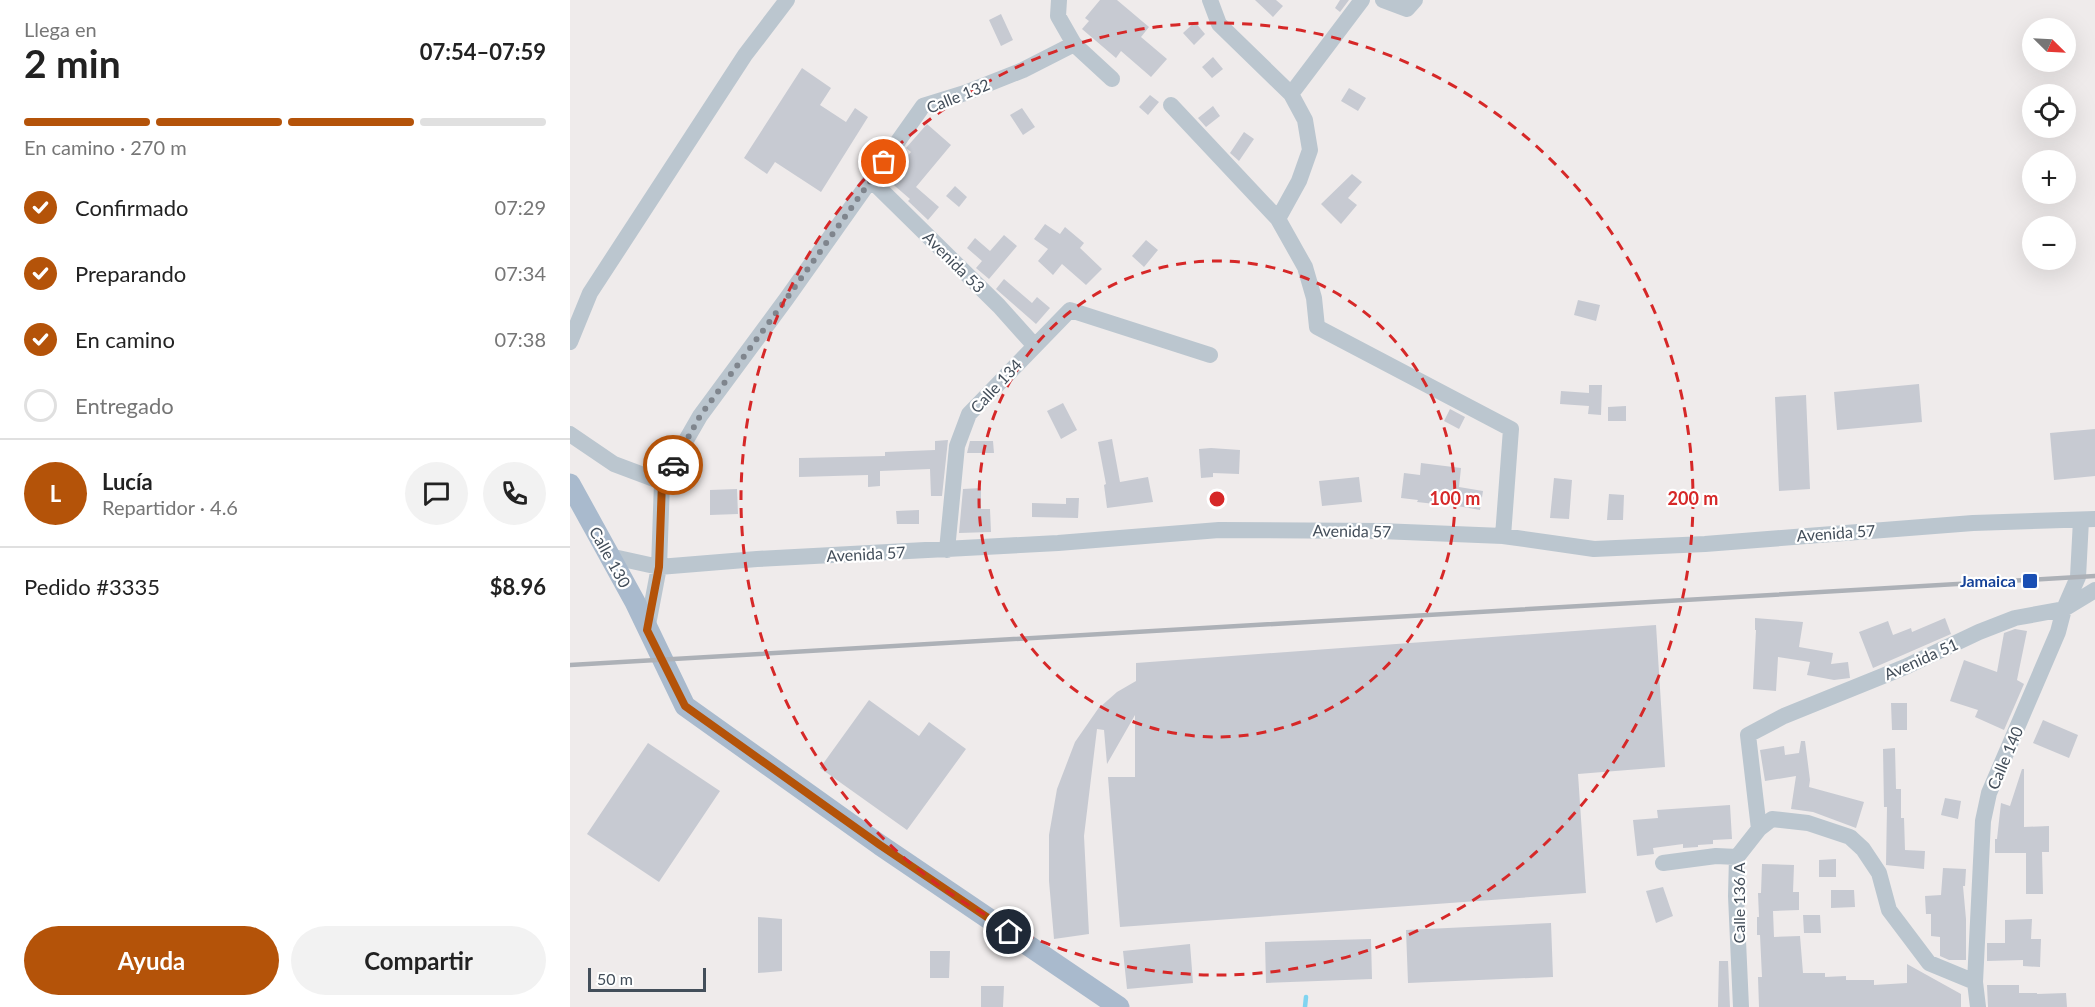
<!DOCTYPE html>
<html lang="es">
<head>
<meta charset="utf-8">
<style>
	:root { --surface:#fff; --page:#f2f2f2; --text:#222; --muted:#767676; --line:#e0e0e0; --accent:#b45309 }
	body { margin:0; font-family:Lato,sans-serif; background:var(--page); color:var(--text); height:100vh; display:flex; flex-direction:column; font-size:22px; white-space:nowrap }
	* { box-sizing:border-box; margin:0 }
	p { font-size:20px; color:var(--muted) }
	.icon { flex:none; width:33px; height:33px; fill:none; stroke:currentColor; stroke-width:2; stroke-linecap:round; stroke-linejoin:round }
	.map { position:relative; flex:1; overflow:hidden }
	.side { display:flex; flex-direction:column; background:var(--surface); width:570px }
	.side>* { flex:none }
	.needle { width:39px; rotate:114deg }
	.controls { position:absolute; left:1452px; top:18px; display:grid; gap:12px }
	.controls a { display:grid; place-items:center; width:54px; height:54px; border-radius:50%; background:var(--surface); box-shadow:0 6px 24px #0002; font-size:30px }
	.scale { position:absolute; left:18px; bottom:15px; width:118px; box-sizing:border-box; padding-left:6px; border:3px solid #434e5a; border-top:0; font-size:16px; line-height:21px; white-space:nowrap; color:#434e5a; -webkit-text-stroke:4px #fff; paint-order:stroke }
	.pin { position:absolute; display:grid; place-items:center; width:51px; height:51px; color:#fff; margin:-26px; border:3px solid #fff; border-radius:50%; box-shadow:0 2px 6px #0007 }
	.courier { position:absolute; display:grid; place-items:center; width:60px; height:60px; margin:-30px; border:4px solid #b45309; border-radius:50%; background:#fff; color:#222; box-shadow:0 2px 8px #0007 }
	.summary em { font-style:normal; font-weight:700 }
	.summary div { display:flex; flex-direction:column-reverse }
	.summary { display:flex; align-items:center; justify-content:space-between; height:102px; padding:0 24px }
	h1 { font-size:39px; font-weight:700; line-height:45px }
	.bar { display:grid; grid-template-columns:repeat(4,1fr); gap:9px 6px; align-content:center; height:72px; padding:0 24px }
	.bar i { height:8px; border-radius:4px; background:var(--line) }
	.bar .selected { background:var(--accent) }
	.bar p { grid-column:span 4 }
	.line { display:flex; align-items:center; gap:15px; padding:0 24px; border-top:2px solid var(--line) }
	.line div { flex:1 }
	.round { display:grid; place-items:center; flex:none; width:63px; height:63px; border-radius:32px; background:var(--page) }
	ol { padding:0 24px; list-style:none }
	li { display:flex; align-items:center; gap:18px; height:66px }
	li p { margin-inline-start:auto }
	li .icon { padding:6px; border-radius:50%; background:var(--accent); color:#fff; stroke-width:4 }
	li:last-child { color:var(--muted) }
	li i { width:33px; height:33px; border:3px solid var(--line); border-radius:50% }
	.cta { display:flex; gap:12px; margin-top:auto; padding:12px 24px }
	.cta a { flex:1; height:69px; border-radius:36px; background:var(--accent); color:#fff; font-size:24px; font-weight:700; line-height:69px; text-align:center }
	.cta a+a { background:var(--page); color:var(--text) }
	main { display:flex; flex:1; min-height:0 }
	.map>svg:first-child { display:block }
</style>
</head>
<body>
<main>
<section class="side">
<div class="summary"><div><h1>2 min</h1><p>Llega en</p></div><em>07:54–07:59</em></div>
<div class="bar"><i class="selected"></i><i class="selected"></i><i class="selected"></i><i></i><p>En camino · 270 m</p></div>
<ol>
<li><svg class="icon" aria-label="check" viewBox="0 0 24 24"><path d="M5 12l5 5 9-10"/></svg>Confirmado<p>07:29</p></li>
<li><svg class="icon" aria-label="check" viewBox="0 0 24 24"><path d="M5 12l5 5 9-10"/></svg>Preparando<p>07:34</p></li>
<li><svg class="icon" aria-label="check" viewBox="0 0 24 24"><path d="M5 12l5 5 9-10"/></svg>En camino<p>07:38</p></li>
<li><i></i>Entregado</li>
</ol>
<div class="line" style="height:108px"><b class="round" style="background:var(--accent);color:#fff">L</b><div><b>Lucía</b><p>Repartidor · 4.6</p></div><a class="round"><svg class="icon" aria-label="chat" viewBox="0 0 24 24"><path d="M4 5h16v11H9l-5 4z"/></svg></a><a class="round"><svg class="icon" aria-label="phone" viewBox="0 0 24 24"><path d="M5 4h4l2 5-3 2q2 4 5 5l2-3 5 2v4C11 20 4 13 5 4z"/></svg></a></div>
<div class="line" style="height:78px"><div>Pedido #3335</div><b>$8.96</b></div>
<div class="cta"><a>Ayuda</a><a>Compartir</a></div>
</section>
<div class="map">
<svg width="1525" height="1007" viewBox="0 0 1525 1007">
	<rect width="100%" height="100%" fill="#efebeb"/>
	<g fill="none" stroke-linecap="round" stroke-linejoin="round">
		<path stroke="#80d4f0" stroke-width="4.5" d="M735,1007l1,-10"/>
	</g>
	<path fill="#c7cad2" d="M530,0h17l32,27 -8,10 26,22 -16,18 -30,-26 -5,7 -34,-29 7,-8 -4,-3z
		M685,0h21l7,6 -10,11z
		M770,0h9l-9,12 -5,-4z
		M431,14l12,26 -12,6 -12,-26z
		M625,22l10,12 -11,11 -11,-12z
		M643,57l10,12 -11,9 -10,-11z
		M232,68l29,20 -11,17 26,17 9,-14 13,9 -47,75 -46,-30 -8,12 -23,-16z
		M779,88l17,10 -8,13 -17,-10z
		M580,95l9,7 -11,13 -9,-8z
		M643,106l7,10 -14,11 -8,-9z
		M452,108l13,19 -12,8 -13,-20z
		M357,124l24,21 -35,42 23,20 -11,13 -20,-19 2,-2 -22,-19 23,-28 -5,-4z
		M674,132l10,7 -15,22 -9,-8z
		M782,174l10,8 -14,16 9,7 -16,19 -20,-20z
		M385,186l12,11 -8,10 -13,-11z
		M475,224l15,10 5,-7 19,16 -4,5 22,21 -16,16 -24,-21 -9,11 -15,-14 10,-12 -14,-10z
		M434,235l13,11 -28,33 -13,-11 6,-7 -15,-13 8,-10 15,13z
		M576,240l12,10 -14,17 -12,-11z
		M434,279l28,24 5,-6 13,11 -14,16 -40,-35z
		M1008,300l22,5 -4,16 -22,-6z
		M1349,384l3,38 -85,8 -3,-38z
		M1019,385h13l-1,30 -13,-1 1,-8 -29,-2 1,-13 28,2z
		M1236,395l4,94 -31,2 -4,-94z
		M493,403l14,27 -16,9 -14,-28z
		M1056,406v15h-18v-14z
		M880,409l15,8 -6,12 -15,-8z
		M1525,429v47l-41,4 -4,-47z
		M542,439l8,43 28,-5 5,25 -46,6 -3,-23 2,-1 -8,-42z
		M378,440l-6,56h-11l-1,-27 -50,2v15l-12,1v-12l-69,2v-19l86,-2v-4l50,-2v-9z
		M400,441h23l1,12h-27z
		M641,448l29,2 -1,24 -26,-1v4l-12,1 -2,-29z
		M851,463l40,5 -2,19 24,4 -3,19 -45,-8v2l-18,-2 1,-2 -17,-2 3,-25 16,2z
		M789,477l3,25 -40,4 -3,-25z
		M984,478l18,2 -3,39 -19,-1z
		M411,488v21h9l1,23 -32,1 4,-44z
		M167,489l1,25 -28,1v-25z
		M1039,494l15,1 -1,25h-16z
		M496,498h13l-1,20 -46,-1v-14l34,1z
		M349,510v14h-22l-1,-13z
		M1185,618l48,4 -4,25 34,6 -2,11 17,-2 2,16 -16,2 -27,-5 3,-13 -32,-5 -2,34 -23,-2 3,-59h-1z
		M1375,618l6,16 -78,34 -14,-36 29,-11 5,14 18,-7 1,4z
		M1086,625l9,142 -87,7 8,119 -466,34 -12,-150h27v-62l-28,49 -3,-34 -7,-1 -13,107 5,98 -35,5 -5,-58v-46l8,-46 18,-47 25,-36 -1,2 18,-16 19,-11v-18z
		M1445,629l12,2 -10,49 7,4 -20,46 -29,-13 3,-7 -28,-9 14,-41 33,12 7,-39z
		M299,700l50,36 10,-14 37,27 -59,81 -87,-62z
		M1321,703h16v27h-15z
		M1473,720l35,15 -9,23 -36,-15z
		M1231,741h4l5,39 -1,7 55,15 -8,26 -43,-16 -22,-3 5,-33 -31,5 -5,-31 24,-4 1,9 14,-2z
		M78,743l72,48 -61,91 -72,-48z
		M1325,748l1,41h5v29h3l1,32 20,1 -1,18 -38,-4 1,-58h-3l-1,-58z
		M1452,769h2v58l25,-1v26h-7l1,42h-17v-41h-31v-14h2l4,-36 9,3z
		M1375,798l16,3 -3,18 -17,-4z
		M1160,805l2,34 -19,1v4l-15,1v2l-15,1v-4l-30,4 1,6 -17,2 -4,-36 25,-2 -1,-8z
		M1266,859v18h-17v-17z
		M1192,864l32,1 -1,27h6v18l-26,1 1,26 26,-1 3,37h22v4l21,-1v4h28v5l33,-2v-19l54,30v13h-202l-1,-30h4l-2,-42h-3v-18h2l-1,-24h3z
		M1373,868l23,1 -1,17h-2l3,33v41h-17l-9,-4v-19l-9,-1v-22h-5l-1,-18 16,-1z
		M1093,887l10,29 -17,7 -10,-32z
		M1261,890h23l1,17 -24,1z
		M1233,915h17l1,18h-17z
		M188,917l24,2v52l-24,2z
		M1462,919l-1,20h10l-1,28 -17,-1v-6l-36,1v-18h18v-23z
		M981,923l2,54 -145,6 -2,-53z
		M801,939l1,40 -106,4 -1,-41z
		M620,944l3,39 -66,6 -4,-38z
		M360,951h20l-1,27h-19z
		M1149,961h9l2,46h-12z
		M1417,985h32v8h18v1l29,-1 1,14h-79z
		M411,986h23l-1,21h-22z"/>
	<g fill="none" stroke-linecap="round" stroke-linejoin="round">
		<path stroke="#bbc6cf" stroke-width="16" d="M640,0l9,24 72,70 14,26 5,30 -11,31 -21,38
			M813,0l24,9 8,-9
			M504,44l38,35
			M721,94l71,-94
			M601,105l107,114 27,48 9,31 3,29 194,102 -8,107
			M301,180l128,126 35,39
			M0,342l20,-49 155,-238 42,-55
			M0,434l44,30 48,18
			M377,550l10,-104 12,-32 101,-104 140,45
			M39,556l50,11 98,-8 301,-16 161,-13 161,1 123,5 91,13 111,-5 268,-21 122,-4
			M77,630l12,-63 3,-85 38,-66 87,-118 136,-192 42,-13 58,-23 51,-26 -16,-28 1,-16
			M1189,829l-11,-94 36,-19 121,-49 74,-35 36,-14 49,-9 31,-19
			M1093,863l53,-7 21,1
			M1171,1007l-5,-111 1,-39 22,-28 13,-10 36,4 42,14 13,12 16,24 10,37 40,53 46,19
			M1408,1007l-3,-25 8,-161 6,-28 69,-161 6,-23 14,-32 3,-57"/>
		<path stroke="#a9bacd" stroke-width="21" d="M0,484l65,118 50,104 195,139 239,162"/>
		<path stroke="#adb1b7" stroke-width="4.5" d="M0,665l1525,-89"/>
	</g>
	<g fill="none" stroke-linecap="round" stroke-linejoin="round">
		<path stroke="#7f858d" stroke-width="6" stroke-dasharray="0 10.8" d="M103,465l27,-49 87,-118 97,-136"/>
		<path stroke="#b45309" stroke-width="8" d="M103,465l-11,17 -3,85 -12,63 38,76 195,139 129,87"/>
	</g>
	<g fill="none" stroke="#d62828" stroke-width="3" stroke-dasharray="10 8">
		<circle cx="647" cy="499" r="238"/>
		<circle cx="647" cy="499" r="476"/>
	</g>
	<rect fill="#1a4fb4" stroke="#fff" stroke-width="2" x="1452" y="573" width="16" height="16" rx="3"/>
	<g text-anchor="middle" stroke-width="4.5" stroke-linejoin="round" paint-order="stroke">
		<g font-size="16" fill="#434e5a" stroke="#fff">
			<text transform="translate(388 96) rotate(-22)" y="6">Calle 132</text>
			<text transform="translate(384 262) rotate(45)" y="6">Avenida 53</text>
			<text transform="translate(426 386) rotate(-47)" y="6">Calle 134</text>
			<text transform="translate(782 531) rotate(1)" y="6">Avenida 57</text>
			<text transform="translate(1266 533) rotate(-4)" y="6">Avenida 57</text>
			<text transform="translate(296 554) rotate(-3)" y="6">Avenida 57</text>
			<text transform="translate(40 557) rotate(61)" y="6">Calle 130</text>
			<text transform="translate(1351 659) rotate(-24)" y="6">Avenida 51</text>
			<text transform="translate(1435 758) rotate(-67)" y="6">Calle 140</text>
			<text transform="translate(1169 903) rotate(-90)" y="6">Calle 136 A</text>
		</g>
		<g font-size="16" font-weight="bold" fill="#164399" stroke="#fff" text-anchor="end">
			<text x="1446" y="587">Jamaica</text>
		</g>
	</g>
	<circle cx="647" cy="499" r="9" fill="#d62828" stroke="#fff" stroke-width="3"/>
	<g font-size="18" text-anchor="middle" font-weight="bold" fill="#d62828" stroke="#fff" stroke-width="4.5" stroke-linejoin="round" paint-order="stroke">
		<text x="885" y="505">100 m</text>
		<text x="1123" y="505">200 m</text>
	</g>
</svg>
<div class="controls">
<a><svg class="needle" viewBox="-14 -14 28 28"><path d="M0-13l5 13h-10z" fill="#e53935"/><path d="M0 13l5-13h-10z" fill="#767676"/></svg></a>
<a><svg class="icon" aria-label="locate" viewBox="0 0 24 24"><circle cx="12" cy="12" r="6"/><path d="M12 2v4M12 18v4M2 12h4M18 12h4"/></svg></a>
<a>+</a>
<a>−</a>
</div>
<div class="scale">50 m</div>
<div class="pin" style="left:314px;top:162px;background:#ea580c"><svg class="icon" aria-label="bag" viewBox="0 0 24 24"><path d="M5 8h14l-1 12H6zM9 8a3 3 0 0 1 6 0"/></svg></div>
<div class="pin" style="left:439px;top:932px;background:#1f2937"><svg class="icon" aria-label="home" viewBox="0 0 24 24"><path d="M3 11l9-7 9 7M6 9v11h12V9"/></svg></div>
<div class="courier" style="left:103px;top:465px"><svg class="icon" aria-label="car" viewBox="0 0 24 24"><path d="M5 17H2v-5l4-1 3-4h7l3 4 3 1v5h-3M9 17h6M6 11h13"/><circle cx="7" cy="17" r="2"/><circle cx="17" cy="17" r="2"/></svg></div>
</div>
</main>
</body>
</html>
